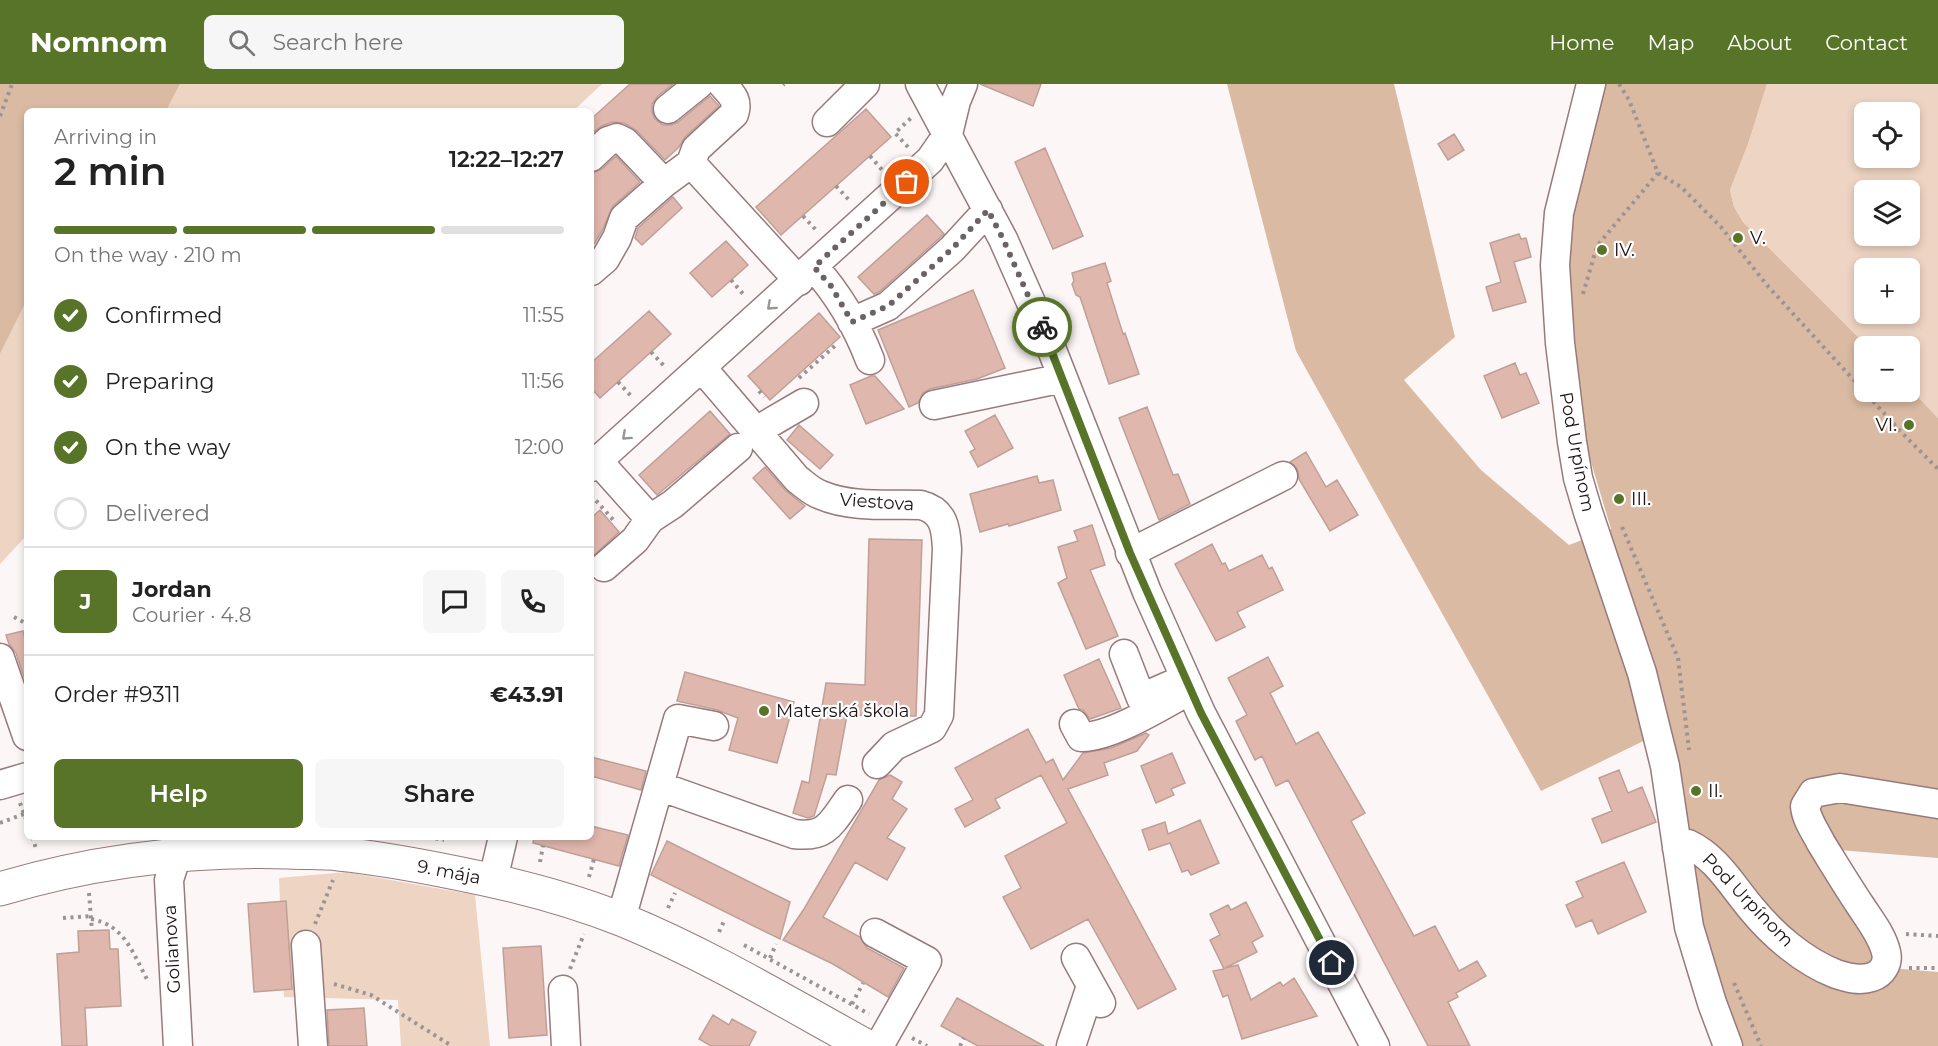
<!DOCTYPE html>
<html lang="en">
<head>
<meta charset="utf-8">
<style>
	:root { --surface:#fff; --page:#f6f6f6; --text:#222; --muted:#767676; --line:#e0e0e0; --accent:#577428 }
	body { margin:0; font-family:Montserrat,sans-serif; background:var(--page); color:var(--text); height:100vh; display:flex; flex-direction:column; font-size:22px; white-space:nowrap }
	* { box-sizing:border-box; margin:0 }
	p { font-size:20px; color:var(--muted) }
	.icon { flex:none; width:33px; height:33px; fill:none; stroke:currentColor; stroke-width:2; stroke-linecap:round; stroke-linejoin:round }
	.map { position:relative; flex:1; overflow:hidden }
	.drawer { position:absolute; left:24px; top:24px; width:570px; height:732px; display:flex; flex-direction:column; background:var(--surface); border-radius:9px; box-shadow:0 3px 9px #0003 }
	.drawer>* { flex:none }
	.tools { position:absolute; left:1854px; top:18px; display:grid; gap:12px }
	.tools a { display:grid; place-items:center; width:66px; height:66px; border-radius:9px; background:var(--surface); box-shadow:0 3px 9px #0003; font-size:30px }
	.pin { position:absolute; display:grid; place-items:center; width:51px; height:51px; color:#fff; margin:-26px; border:3px solid #fff; border-radius:50%; box-shadow:0 2px 6px #0007 }
	.courier { position:absolute; display:grid; place-items:center; width:60px; height:60px; margin:-30px; border:4px solid #577428; border-radius:50%; background:#fff; color:#222; box-shadow:0 2px 8px #0007 }
	.summary em { font-style:normal; font-weight:600 }
	.summary div { display:flex; flex-direction:column-reverse }
	.summary { display:flex; align-items:center; justify-content:space-between; height:102px; padding:0 30px }
	h1 { font-size:39px; font-weight:600; line-height:45px }
	.bar { display:grid; grid-template-columns:repeat(4,1fr); gap:9px 6px; align-content:center; height:72px; padding:0 30px }
	.bar i { height:8px; border-radius:4px; background:var(--line) }
	.bar .active { background:var(--accent) }
	.bar p { grid-column:span 4 }
	.line { display:flex; align-items:center; gap:15px; padding:0 30px; border-top:2px solid var(--line) }
	.line div { flex:1 }
	.round { display:grid; place-items:center; flex:none; width:63px; height:63px; border-radius:9px; background:var(--page) }
	ol { padding:0 30px; list-style:none }
	li { display:flex; align-items:center; gap:18px; height:66px }
	li p { margin-inline-start:auto }
	li .icon { padding:6px; border-radius:50%; background:var(--accent); color:#fff; stroke-width:4 }
	li:last-child { color:var(--muted) }
	li i { width:33px; height:33px; border:3px solid var(--line); border-radius:50% }
	.button { display:flex; gap:12px; margin-top:auto; padding:12px 30px }
	.button a { flex:1; height:69px; border-radius:9px; background:var(--accent); color:#fff; font-size:24px; font-weight:600; line-height:69px; text-align:center }
	.button a+a { background:var(--page); color:var(--text) }
	header { display:flex; align-items:center; gap:36px; box-sizing:border-box; height:84px; padding:0 30px; background:var(--accent); color:#fff }
	header strong { font-size:28px }
	nav { display:flex; gap:33px; margin-inline-start:auto; font-size:21px }
	.search { width:420px; height:54px; background:var(--page); display:flex; align-items:center; gap:15px; box-sizing:border-box; padding:0 21px; border-radius:9px; color:var(--muted); font-size:22px }
	.map>svg:first-child { display:block }
</style>
</head>
<body>
<header>
<strong>Nomnom</strong>
<div class="search"><svg class="icon" aria-label="search" viewBox="0 0 24 24"><circle cx="10" cy="10" r="6"/><path d="M15 15l6 6"/></svg>Search here</div>
<nav><a>Home</a><a>Map</a><a>About</a><a>Contact</a></nav>
</header>
<div class="map">
<svg width="1938" height="962" viewBox="0 0 1938 962">
	<rect width="100%" height="100%" fill="#fdf6f7"/>
	<path fill="#eed4c2" fill-rule="evenodd" d="M180,0h422l-29,27h-407z
		M1767,0h171v334l-28,-29v-43h-43l-124,-124 -9,-15 -4,-17 18,-46zM1864,28h46v46h-46zM1864,106h46v46h-46zM1864,184h46v46h-46z
		M27,216v235l-27,29v-210z
		M346,788l129,23 15,151h-89l-3,-46 -114,-3 -5,-119z"/>
	<path fill="#dabaa2" d="M0,0h180l-14,27h-139v189l-27,54z
		M1227,0h167l61,253 -51,43 77,90 88,75 42,-16 -23,-77 -14,-98 -6,-80 2,-61 32,-129h165l-19,60 -18,46 4,17 9,15 124,124h-3v46h46v-3l28,29v440l-124,-10 76,120 48,4v74h-196l-9,-18 -29,-93 -36,-206 -127,62 -245,-440z"/>
	<path fill="#e0b7ad" stroke="#bea097" stroke-width="1.5" d="M630,0h43l-15,12 -6,8v8l3,7 8,6h8l7,-3 32,-26 9,10 -34,31 -6,10 -14,13 -28,-29 -13,-8 -12,-1 -10,4 -11,8v-15z
		M980,0h61l-8,22z
		M866,25l25,28 -110,98 -25,-28z
		M1454,50l10,16 -16,10 -10,-16z
		M1045,64l38,88 -30,13 -38,-87z
		M616,72l24,26 -27,24 -11,25 -11,18v-76l11,-4z
		M673,113l9,11 -40,37 -7,-7 3,-10z
		M927,131l17,19 -65,58 -5,2 -16,-17z
		M1519,150l2,5 5,-1 5,19 -17,5 12,40 -33,9 -7,-24 15,-5 -11,-39z
		M726,157l22,24 -36,32 -22,-24z
		M1105,179l6,18 -4,2 16,51 2,-1 14,41 -30,10 -29,-87 -4,-2 -4,-11 2,-3 -2,-8z
		M973,206l32,78 -28,11 -47,10 -7,4 -5,10 -9,4 -31,-77z
		M649,227l22,23 -71,64 -9,-10v-25z
		M819,229l21,24 -70,63 -22,-24z
		M1515,279l5,12 6,-2 13,30 -37,15 -18,-42z
		M871,292h4l29,33 -38,15 -16,-39z
		M1147,323l26,68 5,-1 12,30 -31,16 -40,-102z
		M710,327l20,23 -73,61 -18,-20z
		M995,331l18,33 -35,19 -8,-15 5,-3 -10,-18z
		M799,341l34,30 -13,14 -33,-29z
		M1306,368l20,35 11,-7 21,35 -28,16 -31,-52 -2,-11 -7,-6z
		M765,383l20,23 20,16 -15,13 -37,-41z
		M1037,392l2,7 14,-3 8,30 -52,16 -1,-2 -28,8 -10,-38z
		M600,426l19,22 -28,26v-40z
		M1092,441l13,40 -15,5 28,66 -32,13 -28,-66 9,-5 -9,-31 20,-6 -4,-10z
		M869,455l53,1 -6,176 -69,-1 -11,60 -9,-1 -13,42 -6,2 -15,-5 9,-32 7,2 17,-100 39,2z
		M1212,460l10,20 3,-1 4,8 33,-16 7,14 3,-2 11,23 -46,22 8,15 -29,14 -41,-77z
		M23,547l4,18v37l-11,-33 -7,-9 -3,-9z
		M1268,573l15,29 -13,7 26,51 22,-12 47,81 -14,8 63,115 21,-10 24,45 18,-10 9,15 -30,17 2,4 -10,5 22,44h-42l-140,-266 -12,6 -14,-30 -7,4 -19,-39 11,-6 -19,-37z
		M1099,575l22,49 -31,11 -7,-9 -4,-1 -15,-34z
		M685,588l109,30 -17,61 -48,-13 9,-32 -21,-8 -40,-9z
		M1028,645l18,34 7,-4 10,21 20,-27 28,-5 35,-15 3,2 -12,16 -33,12 4,12 -40,14 108,200 -38,20 -50,-90 -57,30 -28,-52 18,-9 -16,-32 62,-33 -26,-48 -46,24 5,9 -35,19 -10,-18 18,-9 -18,-32z
		M1172,669l13,30 -14,6 3,6 -18,8 -15,-37z
		M591,673l55,14 -5,19 -50,-14z
		M1619,686l9,23 14,-6 14,35 -54,21 -10,-24 20,-8 -13,-33z
		M890,691l12,7 -10,17 15,10 -20,29 18,10 -18,32 -32,-18 -32,55 37,20 7,11 37,20 -16,29 -55,-33 -50,-24 21,-31 75,-129z
		M1200,736l19,43 -28,12 -3,-5 -6,2 -12,-29 -21,7 -7,-20 23,-8 3,12z
		M591,742l37,9 -9,31 -86,-23 1,-6h57z
		M667,757l123,61 -10,37 -129,-64z
		M1624,778l22,50 -48,22 -6,-14 -16,7 -10,-22 17,-8 -7,-15z
		M286,817l6,88 -38,3 -6,-88z
		M1246,818l17,34 -11,6 5,10 -32,16 13,-3 13,35 29,-18 3,4 11,-8 23,38 -75,23 -14,-44 -5,2 -10,-26 11,-2 -14,-29 10,-5 -10,-21 18,-9 3,5z
		M109,846l1,19h8l3,57 -36,2 2,38h-25l-5,-92 22,-2 -1,-21z
		M541,862l6,89 -38,3 -6,-90z
		M957,914l87,48h-66l-37,-20z
		M364,924l3,38h-38l-2,-36z
		M713,931l16,10 3,-6 24,13 -7,14h-38l-12,-7z"/>
	<g fill="none" stroke-linecap="round" stroke-linejoin="round">
		<defs>
			<path id="minor" d="M920,0l83,155 49,111 95,242 54,121 174,333
				M1591,0l-32,129 -4,52 5,78 12,99 6,36 10,34 54,161 23,93 24,161 23,76 16,43
				M668,25l31,-25
				M827,38l38,-38
				M591,73l17,-16 9,-3 8,4 39,41 27,-20 5,-14 38,-35c5,-14 -3,-20 -12,-30
				M691,79l108,118
				M814,183c24,27 43,59 56,93
				M591,187l14,-12 12,-21 7,-20 40,-35
				M852,238l36,-16 64,-57 36,-39
				M702,284l95,111c8,6 15,13 24,16 30,13 69,9 100,10 23,6 25,23 26,44l-8,166 -7,13 -38,18 -17,18
				M934,321l129,-27
				M756,347l48,-28
				M598,377l52,58
				M591,383l339,-307 18,-26 8,-33 7,-17
				M1130,469l153,-77
				M604,483l31,-27 15,-21 23,-15 65,-56
				M1124,570l17,44 32,-14
				M0,574l27,78
				M1074,640l7,13c29,1 82,-32 109,-47
				M0,701l27,-8
				M659,702l135,48c32,4 37,-10 54,-34
				M1677,764l11,-4c28,13 43,40 63,64 22,27 52,53 85,66 12,4 24,7 36,3 10,-3 17,-14 14,-25 -4,-17 -17,-33 -26,-47 -14,-21 -26,-41 -39,-62 -6,-12 -15,-24 -16,-37l8,-13 27,-5 98,16
				M493,796l10,-43
				M621,835l57,-200 36,7
				M875,849l52,28 -48,85
				M306,861l7,101
				M1076,874l25,45
				M563,906l3,56
				M178,962l-9,-166 8,-26 14,-17
				M1071,962l20,-60"/>
			<path id="major" d="M0,805c94,-28 191,-40 289,-37 16,1 33,0 50,2 39,4 78,11 117,19 56,11 114,26 167,47 85,35 163,82 243,126"/>
		</defs>
		<use href="#minor" stroke="#987a7c" stroke-width="31"/>
		<use href="#major" stroke="#987a7c" stroke-width="35"/>
		<path stroke="#9c9394" stroke-width="4" stroke-dasharray="3 4.5" stroke-linecap="butt" d="M1619,0l10,16 29,73 23,14 40,40 45,57 136,149 36,36
			M783,1l1,-1
			M0,32l12,-32
			M908,63l-13,-14 16,-15
			M870,72l13,15
			M836,102l13,14
			M803,132l13,14
			M731,196l13,15
			M1583,210l14,-48 61,-73
			M651,268l14,15
			M799,294l39,-35
			M618,298l14,15
			M759,307l5,6
			M591,411l25,28
			M1622,443l56,131 11,92
			M14,533l13,7
			M20,719l7,19
			M0,739l24,-9
			M32,753l5,14
			M428,753l16,3
			M540,778l3,-16
			M589,793l5,-18
			M89,809l3,38
			M668,824l7,-15
			M63,834l28,-2
			M91,835c34,6 42,35 57,62
			M315,840l18,-44
			M719,848l6,-13
			M1906,850l32,2
			M744,861l125,69
			M770,874l6,-14
			M1909,884h29
			M570,885l14,-35
			M1734,899l27,63
			M334,900l37,11 81,51
			M852,920l11,-21
			M912,954l15,8
			M960,962l4,-8"/>
		<use href="#minor" stroke="#fff" stroke-width="28"/>
		<use href="#major" stroke="#fff" stroke-width="33"/>
	</g>
	<defs><path id="oneway-chevron" d="M-2-3.5L2.5 0L-2 3.5" fill="none" stroke-width="1.6" stroke-linecap="round" stroke-linejoin="round" transform="scale(1.5)"/></defs>
	<g stroke="#9a9595">
		<use href="#oneway-chevron" transform="translate(771 222) rotate(138)"/>
		<use href="#oneway-chevron" transform="translate(626 352) rotate(138)"/>
	</g>
	<g fill="none" stroke-linecap="round" stroke-linejoin="round">
		<path stroke="#6c6263" stroke-width="6" stroke-dasharray="0 10.8" d="M907,98l-93,85 17,19 21,36 36,-16 64,-57 36,-39 15,29 39,88"/>
		<path stroke="#577428" stroke-width="8" d="M1042,243l88,226 71,160 131,250"/>
	</g>
	<g fill="#577428" stroke="#fff" stroke-width="2">
		<circle cx="1738" cy="154" r="6"/>
		<circle cx="1602" cy="166" r="6"/>
		<circle cx="1909" cy="341" r="6"/>
		<circle cx="1619" cy="415" r="6"/>
		<circle cx="764" cy="627" r="6"/>
		<circle cx="1696" cy="707" r="6"/>
	</g>
	<g text-anchor="middle" stroke-width="4.5" stroke-linejoin="round" paint-order="stroke">
		<g font-size="18" fill="#1e1314" stroke="#fff" text-anchor="start">
			<text x="1750" y="160">V.</text>
			<text x="1614" y="172">IV.</text>
			<text x="1897" y="347" text-anchor="end">VI.</text>
			<text x="1631" y="421">III.</text>
			<text x="776" y="633">Materská škola</text>
			<text x="1708" y="713">II.</text>
		</g>
		<g font-size="18" fill="#1e1314" stroke="#fff">
			<text transform="translate(1577 368) rotate(79)" y="6">Pod Urpínom</text>
			<text transform="translate(877 418) rotate(4)" y="6">Viestova</text>
			<text transform="translate(449 788) rotate(11)" y="6">9. mája</text>
			<text transform="translate(1748 816) rotate(46)" y="6">Pod Urpínom</text>
			<text transform="translate(172 865) rotate(-93)" y="6">Golianova</text>
		</g>
	</g>
</svg>
<div class="tools">
<a><svg class="icon" aria-label="locate" viewBox="0 0 24 24"><circle cx="12" cy="12" r="6"/><path d="M12 2v4M12 18v4M2 12h4M18 12h4"/></svg></a>
<a><svg class="icon" aria-label="layers" viewBox="0 0 24 24"><path d="M12 4l9 5-9 5-9-5zM3 14l9 5 9-5"/></svg></a>
<a>+</a>
<a>−</a>
</div>
<div class="pin" style="left:907px;top:98px;background:#ea580c"><svg class="icon" aria-label="bag" viewBox="0 0 24 24"><path d="M5 8h14l-1 12H6zM9 8a3 3 0 0 1 6 0"/></svg></div>
<div class="pin" style="left:1332px;top:879px;background:#1f2937"><svg class="icon" aria-label="home" viewBox="0 0 24 24"><path d="M3 11l9-7 9 7M6 9v11h12V9"/></svg></div>
<div class="courier" style="left:1042px;top:243px"><svg class="icon" aria-label="bike" viewBox="0 0 24 24"><circle cx="6" cy="16" r="4"/><circle cx="18" cy="16" r="4"/><path d="M6 16l4-8h5l3 8M10 8l3 8H6M13 5h3"/></svg></div>
<section class="drawer">
<div class="summary"><div><h1>2 min</h1><p>Arriving in</p></div><em>12:22–12:27</em></div>
<div class="bar"><i class="active"></i><i class="active"></i><i class="active"></i><i></i><p>On the way · 210 m</p></div>
<ol>
<li><svg class="icon" aria-label="check" viewBox="0 0 24 24"><path d="M5 12l5 5 9-10"/></svg>Confirmed<p>11:55</p></li>
<li><svg class="icon" aria-label="check" viewBox="0 0 24 24"><path d="M5 12l5 5 9-10"/></svg>Preparing<p>11:56</p></li>
<li><svg class="icon" aria-label="check" viewBox="0 0 24 24"><path d="M5 12l5 5 9-10"/></svg>On the way<p>12:00</p></li>
<li><i></i>Delivered</li>
</ol>
<div class="line" style="height:108px"><b class="round" style="background:var(--accent);color:#fff">J</b><div><b>Jordan</b><p>Courier · 4.8</p></div><a class="round"><svg class="icon" aria-label="chat" viewBox="0 0 24 24"><path d="M4 5h16v11H9l-5 4z"/></svg></a><a class="round"><svg class="icon" aria-label="phone" viewBox="0 0 24 24"><path d="M5 4h4l2 5-3 2q2 4 5 5l2-3 5 2v4C11 20 4 13 5 4z"/></svg></a></div>
<div class="line" style="height:78px"><div>Order #9311</div><b>€43.91</b></div>
<div class="button"><a>Help</a><a>Share</a></div>
</section>
</div>
</body>
</html>
